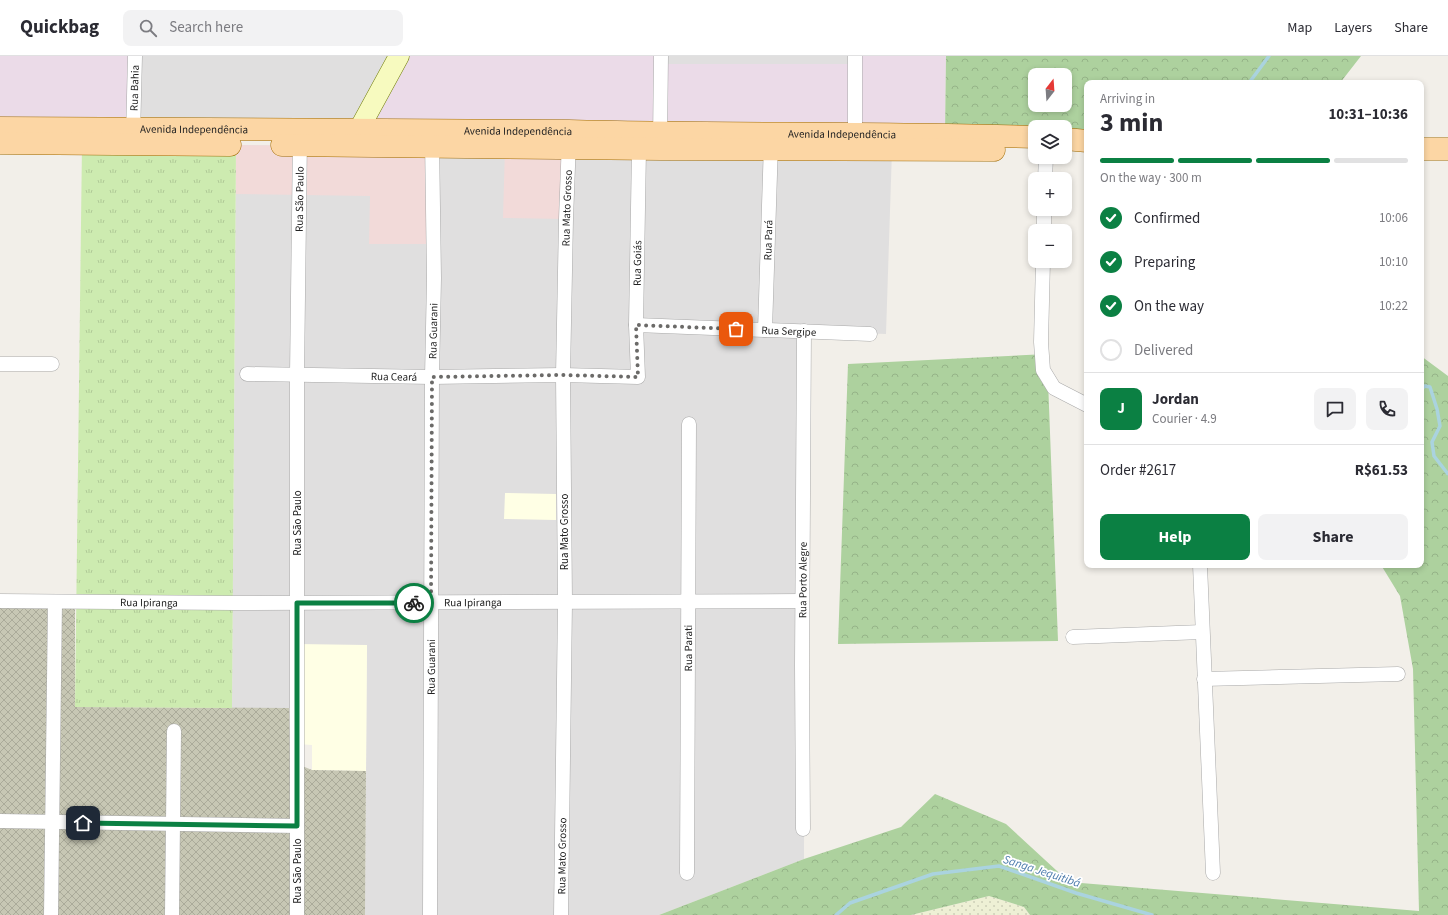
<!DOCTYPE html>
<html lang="en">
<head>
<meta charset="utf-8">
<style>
	:root { --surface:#fff; --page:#f2f2f3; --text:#2b2b33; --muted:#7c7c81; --line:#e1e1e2; --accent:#0b8043 }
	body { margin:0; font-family:"Source Sans 3",sans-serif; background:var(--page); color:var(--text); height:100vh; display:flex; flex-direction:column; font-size:15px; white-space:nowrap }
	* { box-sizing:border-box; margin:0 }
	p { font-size:13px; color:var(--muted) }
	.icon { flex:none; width:22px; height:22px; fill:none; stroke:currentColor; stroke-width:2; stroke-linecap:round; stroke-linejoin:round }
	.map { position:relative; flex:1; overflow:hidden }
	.drawer { position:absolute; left:1084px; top:24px; width:340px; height:488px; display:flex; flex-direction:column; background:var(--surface); border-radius:8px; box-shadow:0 2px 6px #0003 }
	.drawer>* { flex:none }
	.needle { width:26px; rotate:17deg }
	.controls { position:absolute; left:1028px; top:12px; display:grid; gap:8px }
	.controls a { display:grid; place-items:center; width:44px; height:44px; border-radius:8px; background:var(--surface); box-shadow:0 2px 6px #0003; font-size:20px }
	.pin { position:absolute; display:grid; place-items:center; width:34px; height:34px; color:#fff; margin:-17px; border-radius:8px; box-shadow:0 2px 6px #0006 }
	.courier { position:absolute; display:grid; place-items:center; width:40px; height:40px; margin:-20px; border:3px solid #0b8043; border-radius:50%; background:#fff; color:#222; box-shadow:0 1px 5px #0007 }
	.headline em { font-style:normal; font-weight:700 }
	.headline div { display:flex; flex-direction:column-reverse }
	.headline { display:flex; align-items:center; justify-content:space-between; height:68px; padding:0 16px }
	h1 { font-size:26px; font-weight:700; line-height:30px }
	.bar { display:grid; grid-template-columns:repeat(4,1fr); gap:6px 4px; align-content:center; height:48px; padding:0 16px }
	.bar i { height:5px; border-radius:3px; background:var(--line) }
	.bar .on { background:var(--accent) }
	.bar p { grid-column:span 4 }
	.line { display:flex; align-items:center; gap:10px; padding:0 16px; border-top:1px solid var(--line) }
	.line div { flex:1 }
	.round { display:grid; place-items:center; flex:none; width:42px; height:42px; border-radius:8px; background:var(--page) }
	ol { padding:0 16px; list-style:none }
	li { display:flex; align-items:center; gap:12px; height:44px }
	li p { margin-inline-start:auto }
	li .icon { padding:4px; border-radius:50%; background:var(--accent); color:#fff; stroke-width:4 }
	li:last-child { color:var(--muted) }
	li i { width:22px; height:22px; border:2px solid var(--line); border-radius:50% }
	.cta { display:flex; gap:8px; margin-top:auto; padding:8px 16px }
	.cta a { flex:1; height:46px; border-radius:8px; background:var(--accent); color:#fff; font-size:16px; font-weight:700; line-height:46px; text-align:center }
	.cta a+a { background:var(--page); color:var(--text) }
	header { display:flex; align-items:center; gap:24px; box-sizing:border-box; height:56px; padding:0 20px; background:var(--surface); border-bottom:1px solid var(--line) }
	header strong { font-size:19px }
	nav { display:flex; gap:22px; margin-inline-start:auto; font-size:14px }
	.search { width:280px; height:36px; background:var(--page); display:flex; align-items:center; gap:10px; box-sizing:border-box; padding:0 14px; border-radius:8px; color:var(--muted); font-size:15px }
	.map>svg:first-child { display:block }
</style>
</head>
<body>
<header>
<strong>Quickbag</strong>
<div class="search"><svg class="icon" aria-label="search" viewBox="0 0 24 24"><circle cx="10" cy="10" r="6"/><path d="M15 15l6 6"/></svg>Search here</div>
<nav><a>Map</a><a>Layers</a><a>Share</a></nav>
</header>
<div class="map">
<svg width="1448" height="859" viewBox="0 0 1448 859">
	<defs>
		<pattern id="construction-cross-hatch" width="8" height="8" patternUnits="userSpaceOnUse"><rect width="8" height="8" fill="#c7c7b4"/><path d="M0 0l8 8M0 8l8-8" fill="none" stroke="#abab9a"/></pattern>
		<pattern id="farmland-dots" width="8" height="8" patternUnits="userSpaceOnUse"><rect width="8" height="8" fill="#eef0d5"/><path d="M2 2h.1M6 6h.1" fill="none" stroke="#ccceb7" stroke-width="1.8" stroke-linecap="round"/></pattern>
		<pattern id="grass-tufts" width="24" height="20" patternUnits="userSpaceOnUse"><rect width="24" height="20" fill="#cdebb0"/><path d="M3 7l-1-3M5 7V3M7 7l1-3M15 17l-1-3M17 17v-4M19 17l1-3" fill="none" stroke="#b0c997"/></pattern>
		<pattern id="forest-crowns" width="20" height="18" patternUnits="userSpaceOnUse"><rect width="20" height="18" fill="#add19e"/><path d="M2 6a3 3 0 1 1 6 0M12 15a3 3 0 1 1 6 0" fill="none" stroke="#95b388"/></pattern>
	</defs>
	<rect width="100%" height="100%" fill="#f2efe9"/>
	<path fill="#e0dfdf" d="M135,0h264l-41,74 -225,-1z
		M661,0h194v8h-194z
		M236,89l656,5 -6,184 -81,-3 -1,528 -145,56h-294l2,-270 -71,63h-64z"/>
	<path fill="#f2dad9" d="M236,89l196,2 2,97h-65l1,-48 -134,-2z
		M505,91l64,1 -3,71 -63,-1z"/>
	<path fill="#ebdbe8" d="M0,0h135l-2,73 -133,-1z
		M399,0h262v8h194v-8h91l-1,78 -587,-4z"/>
	<path fill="#ffffe5" d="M505,437l51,1v26l-52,-1z
		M297,588l70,1 -1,126 -54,-1v-25l-15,-1z"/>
	<path fill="url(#construction-cross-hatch)" d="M0,545l75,1v105l214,1 1,53 22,9 54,1 -1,144h-365z"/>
	<path fill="url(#farmland-dots)" d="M989,840l35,11 6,8h-119z"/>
	<path fill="url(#grass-tufts)" d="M82,88l154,1 -4,563 -157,-1z"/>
	<path fill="url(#forest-crowns)" fill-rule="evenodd" d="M946,0h415l-21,27h-253v58l-22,-2v-12h-30l-90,7zM1035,19h30v30h-30z
		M1047,298l11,287 -220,3 10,-280z
		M1421,300l27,20v539h-418l-6,-8 -35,-11 -78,19h-252l145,-56 97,-32 34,-33 71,30 63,58 350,29 -6,-242 -13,-73 -19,-31h40z"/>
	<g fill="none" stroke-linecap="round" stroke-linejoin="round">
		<path stroke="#aad3df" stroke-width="3.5" d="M1249,27l20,-27
			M1421,333l4,-3 5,1 7,22 3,17 -8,16 2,14 14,18
			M836,859l14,-12 83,-29 66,-8 77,27 76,22"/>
		<defs>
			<g id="street">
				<path d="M855,0v86"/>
				<path id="s1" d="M133,80l2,-80"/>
				<path d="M660,84l1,-84"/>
				<path d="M1045,123l1,-22"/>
				<path d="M1044,175v-22"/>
				<path d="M1043,205l-2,81 2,28 11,18 33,17"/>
				<path id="s2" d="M636,269l234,9"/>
				<path id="s3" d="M765,274l6,-187"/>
				<path d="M0,308h52"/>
				<path id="s4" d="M247,318l185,3 131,-2 75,2 -2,-52 3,-176"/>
				<path d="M1200,509l13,308"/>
				<path id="s5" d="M0,545l233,2 569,-2"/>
				<path d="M1073,581l129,-5"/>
				<path d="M1204,623l194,-5"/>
				<path d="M0,765l297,5"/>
				<path id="s6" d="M803,773l-1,-163 2,-335"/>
				<path id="s7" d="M687,817l2,-449"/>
				<path d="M51,859l4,-313"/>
				<path d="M172,859l2,-184"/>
				<path id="s8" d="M297,859v-540l3,-238"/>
				<path id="s9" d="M430,859l2,-538 2,-99 -2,-139"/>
				<path id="s10" d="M561,859l4,-313 -2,-227 3,-156 3,-79"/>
			</g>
			<path id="secondary" d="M352,86l47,-86"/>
			<g id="primary">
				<path id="s11" d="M0,72l569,3c155,4 311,1 466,6"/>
				<path d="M1065,83l22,2"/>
				<path d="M0,87l230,2"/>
				<path d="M282,89l378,4 334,1"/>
				<path d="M1421,93h27"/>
			</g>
		</defs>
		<use href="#street" stroke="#a9a9a9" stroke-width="15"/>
		<use href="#secondary" stroke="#707d05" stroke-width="21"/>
		<use href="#primary" stroke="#a06b00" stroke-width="23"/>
		<use href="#street" stroke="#fff" stroke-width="14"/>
		<use href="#secondary" stroke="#f7fabf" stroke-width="20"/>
		<use href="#primary" stroke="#fcd6a4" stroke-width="22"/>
	</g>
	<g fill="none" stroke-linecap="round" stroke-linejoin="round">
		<path stroke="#6b6a68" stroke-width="4" stroke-dasharray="0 7.2" d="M414,547h17l1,-226 131,-2 75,2 -2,-52 100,4"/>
		<path stroke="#0b8043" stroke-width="5" d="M83,767l214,3v-223h117"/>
	</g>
	<g text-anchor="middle" stroke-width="3.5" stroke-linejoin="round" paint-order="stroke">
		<g font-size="11" fill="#222" stroke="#fff">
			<text dy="4" stroke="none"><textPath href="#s1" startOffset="48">Rua Bahia</textPath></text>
			<text dy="4" stroke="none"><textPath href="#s11" startOffset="194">Avenida Independência</textPath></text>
			<text dy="4" stroke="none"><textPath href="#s11" startOffset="518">Avenida Independência</textPath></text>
			<text dy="4" stroke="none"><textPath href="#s11" startOffset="842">Avenida Independência</textPath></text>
			<text dy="4" stroke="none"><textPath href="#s8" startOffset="716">Rua São Paulo</textPath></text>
			<text dy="4" stroke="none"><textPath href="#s10" startOffset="707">Rua Mato Grosso</textPath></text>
			<text dy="4" stroke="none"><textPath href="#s3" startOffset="90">Rua Pará</textPath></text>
			<text dy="4" stroke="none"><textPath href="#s4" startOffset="505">Rua Goiás</textPath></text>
			<text dy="4" stroke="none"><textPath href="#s9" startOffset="584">Rua Guarani</textPath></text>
			<text dy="4" stroke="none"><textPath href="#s2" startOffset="153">Rua Sergipe</textPath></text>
			<text dy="4" stroke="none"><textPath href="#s4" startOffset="147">Rua Ceará</textPath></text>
			<text transform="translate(297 467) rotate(-90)" y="4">Rua São Paulo</text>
			<text transform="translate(564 476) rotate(-90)" y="4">Rua Mato Grosso</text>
			<text dy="4" stroke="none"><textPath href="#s6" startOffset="249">Rua Porto Alegre</textPath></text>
			<text dy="4" stroke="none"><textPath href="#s5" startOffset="149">Rua Ipiranga</textPath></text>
			<text dy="4" stroke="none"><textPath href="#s5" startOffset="473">Rua Ipiranga</textPath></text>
			<text dy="4" stroke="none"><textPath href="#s7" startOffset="225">Rua Parati</textPath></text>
			<text dy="4" stroke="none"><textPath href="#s9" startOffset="248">Rua Guarani</textPath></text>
			<text dy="4" stroke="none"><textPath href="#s10" startOffset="59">Rua Mato Grosso</textPath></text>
			<text transform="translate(297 815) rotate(-90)" y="4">Rua São Paulo</text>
		</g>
		<g font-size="12" font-style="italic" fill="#4a7aab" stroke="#fff">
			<text transform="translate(1042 815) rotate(18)" y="4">Sanga Jequitibá</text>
		</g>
	</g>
</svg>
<div class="controls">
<a><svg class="needle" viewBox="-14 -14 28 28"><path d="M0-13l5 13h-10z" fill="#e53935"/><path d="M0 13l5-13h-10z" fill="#7c7c81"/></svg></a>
<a><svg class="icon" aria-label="layers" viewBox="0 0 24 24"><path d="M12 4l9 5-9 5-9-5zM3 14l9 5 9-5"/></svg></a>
<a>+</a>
<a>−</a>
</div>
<div class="pin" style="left:736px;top:273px;background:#ea580c"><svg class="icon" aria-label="bag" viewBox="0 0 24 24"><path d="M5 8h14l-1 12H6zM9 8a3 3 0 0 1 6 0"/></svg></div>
<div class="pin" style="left:83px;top:767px;background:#1f2937"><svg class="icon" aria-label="home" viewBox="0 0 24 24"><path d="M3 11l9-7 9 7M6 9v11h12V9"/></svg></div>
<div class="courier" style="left:414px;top:547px"><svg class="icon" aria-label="bike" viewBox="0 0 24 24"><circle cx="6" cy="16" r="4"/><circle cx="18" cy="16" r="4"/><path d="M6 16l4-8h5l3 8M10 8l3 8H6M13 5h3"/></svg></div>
<section class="drawer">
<div class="headline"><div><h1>3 min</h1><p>Arriving in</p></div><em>10:31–10:36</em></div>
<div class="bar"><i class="on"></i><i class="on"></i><i class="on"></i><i></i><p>On the way · 300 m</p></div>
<ol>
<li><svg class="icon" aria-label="check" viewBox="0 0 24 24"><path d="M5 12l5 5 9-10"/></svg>Confirmed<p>10:06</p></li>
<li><svg class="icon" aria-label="check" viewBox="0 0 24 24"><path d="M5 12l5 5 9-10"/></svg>Preparing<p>10:10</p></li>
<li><svg class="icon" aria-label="check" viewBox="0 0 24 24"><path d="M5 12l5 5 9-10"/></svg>On the way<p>10:22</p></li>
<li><i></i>Delivered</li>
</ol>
<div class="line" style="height:72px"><b class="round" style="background:var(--accent);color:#fff">J</b><div><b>Jordan</b><p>Courier · 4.9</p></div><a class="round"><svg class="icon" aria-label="chat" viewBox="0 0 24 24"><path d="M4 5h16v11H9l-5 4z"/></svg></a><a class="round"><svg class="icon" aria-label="phone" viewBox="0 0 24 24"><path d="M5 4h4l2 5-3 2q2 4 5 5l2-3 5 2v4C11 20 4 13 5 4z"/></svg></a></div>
<div class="line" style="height:52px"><div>Order #2617</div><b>R$61.53</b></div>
<div class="cta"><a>Help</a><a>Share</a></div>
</section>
</div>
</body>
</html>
